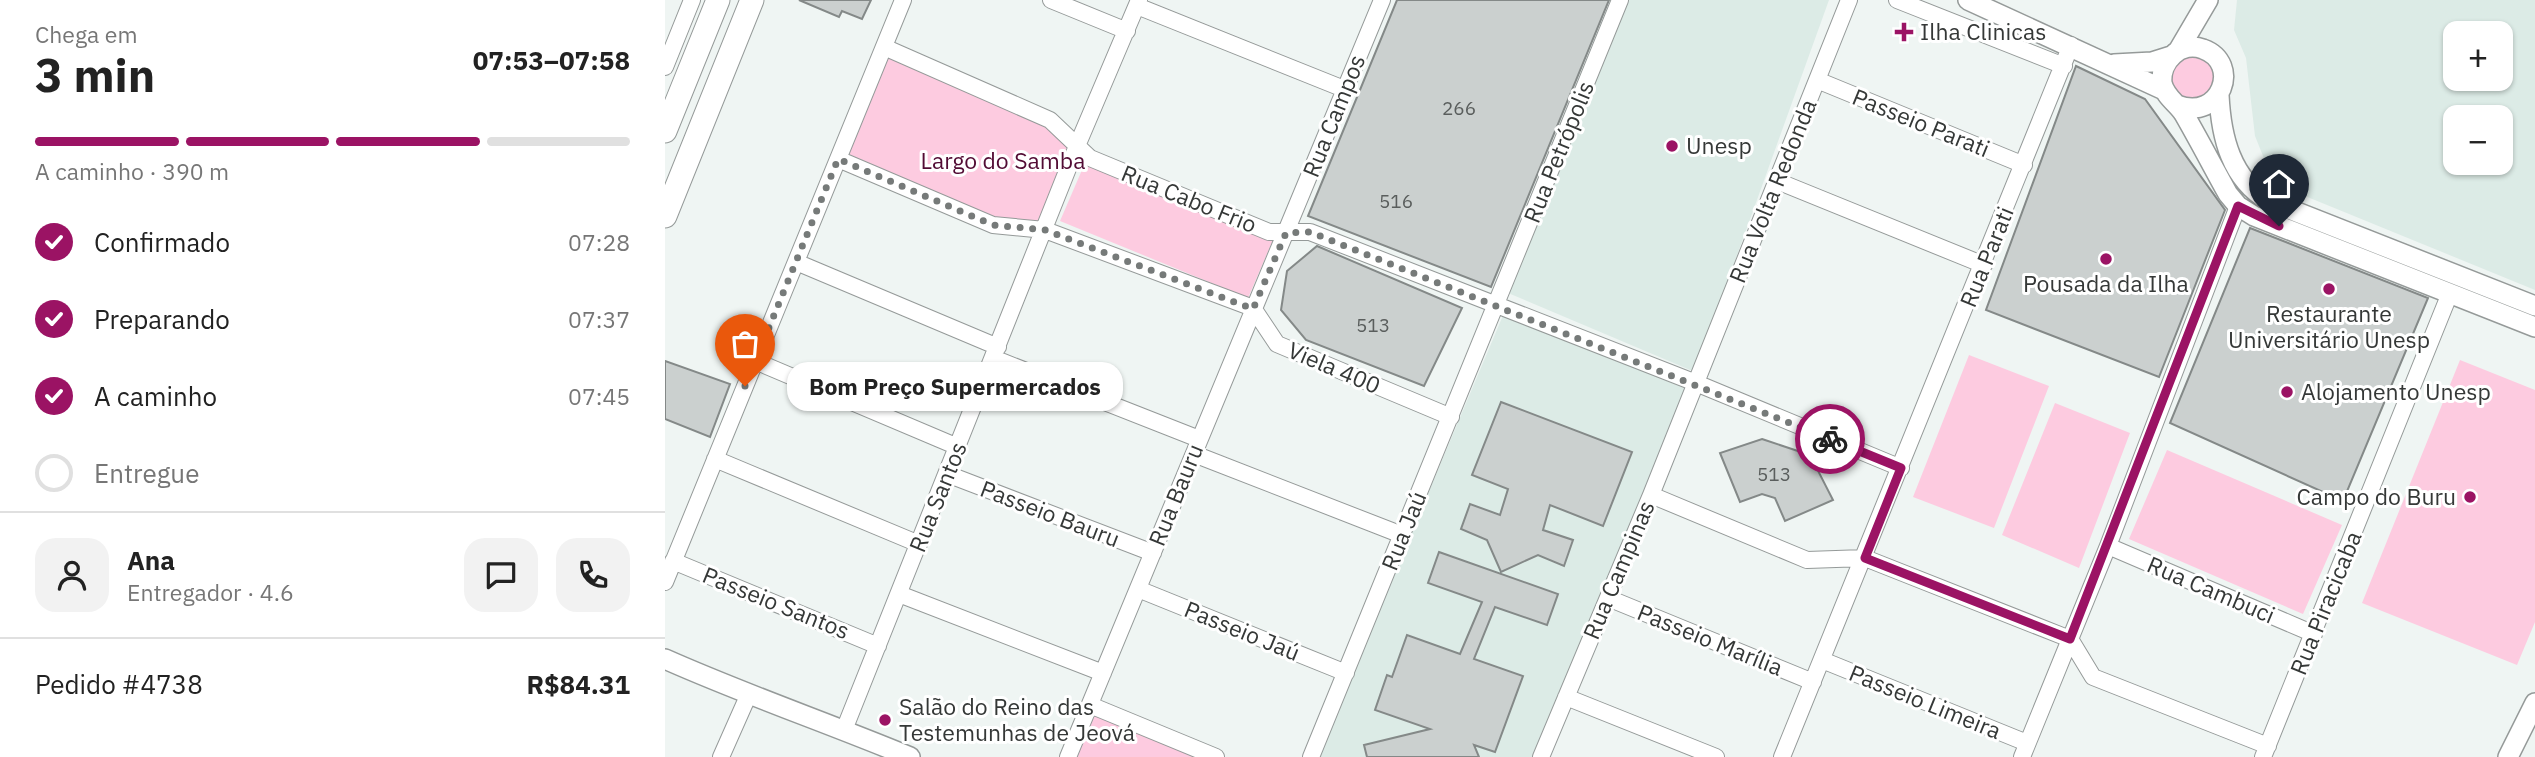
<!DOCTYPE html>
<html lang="pt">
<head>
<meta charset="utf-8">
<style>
	:root { --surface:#fff; --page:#f2f2f2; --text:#222; --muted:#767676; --line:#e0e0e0; --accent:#9b1364 }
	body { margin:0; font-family:"IBM Plex Sans",sans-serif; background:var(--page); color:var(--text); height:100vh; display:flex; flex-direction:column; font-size:26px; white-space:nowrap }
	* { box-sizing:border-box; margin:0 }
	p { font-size:23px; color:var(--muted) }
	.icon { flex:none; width:38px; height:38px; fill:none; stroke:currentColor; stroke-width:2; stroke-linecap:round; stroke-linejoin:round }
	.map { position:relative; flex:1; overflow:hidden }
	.drawer { display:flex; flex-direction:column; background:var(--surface); width:665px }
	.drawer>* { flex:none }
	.tools { position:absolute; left:1778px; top:21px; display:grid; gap:14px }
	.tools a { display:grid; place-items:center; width:70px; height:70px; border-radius:14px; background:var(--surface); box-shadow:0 2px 5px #0004; font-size:35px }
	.pin { position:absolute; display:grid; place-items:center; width:60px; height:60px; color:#fff; margin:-72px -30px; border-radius:50% 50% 50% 0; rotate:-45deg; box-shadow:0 0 7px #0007 }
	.pin .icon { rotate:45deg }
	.courier { position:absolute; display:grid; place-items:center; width:70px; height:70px; margin:-35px; border:5px solid #9b1364; border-radius:50%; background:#fff; color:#222; box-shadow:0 2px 9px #0007 }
	.bubble { position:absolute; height:49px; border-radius:21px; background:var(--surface); box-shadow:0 2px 5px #0004; font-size:23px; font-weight:800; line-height:49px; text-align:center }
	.headline em { font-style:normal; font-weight:800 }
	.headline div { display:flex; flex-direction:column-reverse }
	.headline { display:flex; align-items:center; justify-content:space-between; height:119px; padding:0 35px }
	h1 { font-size:46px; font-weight:800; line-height:52px }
	.bar { display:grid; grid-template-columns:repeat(4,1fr); gap:10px 7px; align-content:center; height:84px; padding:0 35px }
	.bar i { height:9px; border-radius:5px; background:var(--line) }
	.bar .on { background:var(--accent) }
	.bar p { grid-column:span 4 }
	.line { display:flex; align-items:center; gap:18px; padding:0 35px; border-top:2px solid var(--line) }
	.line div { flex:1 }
	.round { display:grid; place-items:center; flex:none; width:74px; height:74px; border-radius:21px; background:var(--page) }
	ol { padding:0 35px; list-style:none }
	li { display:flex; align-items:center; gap:21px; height:77px }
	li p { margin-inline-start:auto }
	li .icon { padding:7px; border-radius:50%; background:var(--accent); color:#fff; stroke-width:4 }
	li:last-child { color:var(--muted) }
	li i { width:38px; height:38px; border:4px solid var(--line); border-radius:50% }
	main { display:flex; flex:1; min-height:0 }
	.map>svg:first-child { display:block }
</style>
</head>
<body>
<main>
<section class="drawer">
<div class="headline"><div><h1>3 min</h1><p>Chega em</p></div><em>07:53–07:58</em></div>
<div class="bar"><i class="on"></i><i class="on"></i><i class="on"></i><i></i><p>A caminho · 390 m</p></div>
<ol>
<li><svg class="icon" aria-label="check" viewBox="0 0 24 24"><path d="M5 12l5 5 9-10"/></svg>Confirmado<p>07:28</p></li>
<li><svg class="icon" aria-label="check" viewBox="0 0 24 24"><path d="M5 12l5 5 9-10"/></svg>Preparando<p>07:37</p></li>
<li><svg class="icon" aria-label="check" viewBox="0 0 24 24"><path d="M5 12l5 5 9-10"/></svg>A caminho<p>07:45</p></li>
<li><i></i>Entregue</li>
</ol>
<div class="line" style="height:126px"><a class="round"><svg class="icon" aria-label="person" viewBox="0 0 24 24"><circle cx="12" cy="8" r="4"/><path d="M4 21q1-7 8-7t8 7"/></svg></a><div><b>Ana</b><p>Entregador · 4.6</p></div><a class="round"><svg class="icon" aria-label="chat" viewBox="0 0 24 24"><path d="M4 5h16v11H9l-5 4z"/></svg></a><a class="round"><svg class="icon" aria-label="phone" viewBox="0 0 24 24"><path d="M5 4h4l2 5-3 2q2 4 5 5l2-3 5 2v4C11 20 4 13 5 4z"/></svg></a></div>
<div class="line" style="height:91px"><div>Pedido #4738</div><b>R$84.31</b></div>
</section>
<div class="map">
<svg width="1870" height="757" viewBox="0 0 1870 757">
	<rect width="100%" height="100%" fill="#eff5f3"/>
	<path fill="#dcebe6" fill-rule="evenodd" d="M962,0h202l-134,372 -187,-79z
		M1572,0h298v290l-252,-103 -16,-21 -12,-30 -9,-78 -12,-28zM1790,33h46v46h-46zM1790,117h46v46h-46z
		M839,313l182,76 -152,368h-217z"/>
	<path fill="#fdcbe0" d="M222,54l160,66 24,30 -28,73 -45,-3 -152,-67z
		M1505 77a22 22 0 1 1 44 0a22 22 0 1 1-44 0Z
		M420,163l188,77 -25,58 -188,-77z
		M1304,355l80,31 -55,142 -81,-31z
		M1795,360l75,30v232l-18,43 -155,-62z
		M1390,403l75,30 -51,135 -77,-33z
		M1502,450l175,75 -39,89 -174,-75z
		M430,713l108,44h-126z"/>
	<path fill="#cbd0cf" stroke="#848988" stroke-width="2" d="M134,0h72l-9,19 -20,-8 -3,6z
		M732,0h212l-118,287 -183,-71z
		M1411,66l69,33 80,111 -66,167 -173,-67z
		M1585,228l178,70 -85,203 -173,-78z
		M652,246l145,62 -38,78 -118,-46 -25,-30 6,-39z
		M0,361l65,23 -20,53 -45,-18z
		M836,402l131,50 -29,74 -53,-21 -7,25 30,10 -9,26 -26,-11 -37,17 -14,-32 -26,-11 9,-25 30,11 8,-26 -36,-14z
		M1097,439l48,16 23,45 -48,21 -10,-23 -13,-4 -22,8 -20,-49z
		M774,552l119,42 -11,31 -52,-18 -21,52 49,17 -28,76 -21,-7 5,12h-112l-3,-12 66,-16 -55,-19 12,-35 5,2 15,-42 53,19 22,-52 -54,-19z"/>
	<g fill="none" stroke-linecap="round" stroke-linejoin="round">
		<defs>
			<path id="minor" d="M386,0l76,31
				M1232,0l167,66
				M472,6l207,83
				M219,47l166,73 40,38 179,74h41l386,151 205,85
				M0,67l27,-67
				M1152,80l207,85
				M173,159l155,66 52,5 208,78 24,36 174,73
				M1112,181l207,84
				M131,262l202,85
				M328,358l206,81
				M90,361l203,86
				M529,454l208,81
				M50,459l204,85
				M282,474l206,79
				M986,495l156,65 58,-2 205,81 23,38 175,69
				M1443,546l206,88
				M8,561l205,85
				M0,582l238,-582
				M473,589l208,84
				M234,594l204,79
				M943,598l205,84
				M1157,660l205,83
				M901,697l150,60
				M425,705l126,52
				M179,730l233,-584 62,-146
				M56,757l27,-61
				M403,757l314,-757
				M646,757l309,-757
				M876,757l110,-262 198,-495
				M1117,757l289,-712
				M1357,757l86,-211 130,-340
				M1598,757l187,-464"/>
			<path id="tertiary" d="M1303,0l196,90
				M1513,51l30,-51
				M1449,64l38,-2 19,-6
				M1554,95c2,42 12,84 50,106l266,105
				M1512,105c44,17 65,-42 26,-56 -10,-4 -22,-2 -30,6 -8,7 -12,18 -11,28 3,14 15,20 22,31 15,26 29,53 44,80l10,12 16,10 281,111
				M0,659c81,36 163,64 245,98
				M1843,757l27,-54"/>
			<path id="secondary" d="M0,131l53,-131
				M0,216l87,-216"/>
		</defs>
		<use href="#minor" stroke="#959a99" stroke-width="18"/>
		<use href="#tertiary" stroke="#959a99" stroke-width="22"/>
		<use href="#secondary" stroke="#959a99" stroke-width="25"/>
		<use href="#minor" stroke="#fff" stroke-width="16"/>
		<use href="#tertiary" stroke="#fff" stroke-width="19"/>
		<use href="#secondary" stroke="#fff" stroke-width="23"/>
	</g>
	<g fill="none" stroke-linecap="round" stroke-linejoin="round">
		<path stroke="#767a79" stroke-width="7" stroke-dasharray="0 12.6" d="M80,386l93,-227 155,66 52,5 208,79 33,-76 24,-1 520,207"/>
		<path stroke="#9b1364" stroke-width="9" d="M1165,439l71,29 -36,90 205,81 168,-433 41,20"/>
	</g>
	<g fill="#9b1364" stroke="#fff" stroke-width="2.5">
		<path d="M1235.5 21.5h7v7h7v7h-7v7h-7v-7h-7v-7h7z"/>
		<circle cx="1007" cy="146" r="7"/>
		<circle cx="1441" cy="259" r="7"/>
		<circle cx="1664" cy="289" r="7"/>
		<circle cx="1622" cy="392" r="7"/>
		<circle cx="1805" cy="497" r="7"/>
		<circle cx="220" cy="720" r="7"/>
	</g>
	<g text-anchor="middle" stroke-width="6" stroke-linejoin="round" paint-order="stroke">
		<g font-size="19" fill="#5a5e5d">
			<text x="794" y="115">266</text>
			<text x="731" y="208">516</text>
			<text x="708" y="332">513</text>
			<text x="1109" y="481">513</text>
		</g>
		<g font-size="23" fill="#353837" stroke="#fff" text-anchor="start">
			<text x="1255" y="40">Ilha Clinicas</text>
			<text x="1021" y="154">Unesp</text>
			<text x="1441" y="292" text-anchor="middle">Pousada da Ilha</text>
			<text x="1664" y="322" text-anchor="middle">Restaurante<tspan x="1664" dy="26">Universitário Unesp</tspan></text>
			<text x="1636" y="400">Alojamento Unesp</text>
			<text x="1791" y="505" text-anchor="end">Campo do Buru</text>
			<text x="234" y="715">Salão do Reino das<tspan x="234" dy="26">Testemunhas de Jeová</tspan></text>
		</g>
		<g font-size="23" fill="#353837" stroke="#fff">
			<text transform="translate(669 116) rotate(-68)" y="8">Rua Campos</text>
			<text transform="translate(1256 123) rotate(22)" y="8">Passeio Parati</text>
			<text transform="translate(894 152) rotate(-68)" y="8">Rua Petrópolis</text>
			<text transform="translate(1108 191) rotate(-68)" y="8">Rua Volta Redonda</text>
			<text transform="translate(524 199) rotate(22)" y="8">Rua Cabo Frio</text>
			<text transform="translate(1322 257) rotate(-68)" y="8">Rua Parati</text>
			<text transform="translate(669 368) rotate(23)" y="8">Viela 400</text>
			<text transform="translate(511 495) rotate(-68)" y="8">Rua Bauru</text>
			<text transform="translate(273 497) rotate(-68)" y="8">Rua Santos</text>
			<text transform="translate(385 514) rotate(21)" y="8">Passeio Bauru</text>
			<text transform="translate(739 531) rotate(-68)" y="8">Rua Jaú</text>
			<text transform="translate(954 570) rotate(-67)" y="8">Rua Campinas</text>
			<text transform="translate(1546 590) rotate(23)" y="8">Rua Cambuci</text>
			<text transform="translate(111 603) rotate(22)" y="8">Passeio Santos</text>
			<text transform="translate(1661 603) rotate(-68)" y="8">Rua Piracicaba</text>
			<text transform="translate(577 631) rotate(22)" y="8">Passeio Jaú</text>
			<text transform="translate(1045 640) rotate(22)" y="8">Passeio Marília</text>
			<text transform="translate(1260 702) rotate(22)" y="8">Passeio Limeira</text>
		</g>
		<g font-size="23" fill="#520b34" stroke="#fff">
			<text x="338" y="169">Largo do Samba</text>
		</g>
	</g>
</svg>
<div class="tools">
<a>+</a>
<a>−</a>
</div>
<div class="pin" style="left:80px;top:386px;background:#ea580c"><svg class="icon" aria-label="bag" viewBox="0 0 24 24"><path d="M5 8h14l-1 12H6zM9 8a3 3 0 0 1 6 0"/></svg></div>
<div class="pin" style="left:1614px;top:226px;background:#1f2937"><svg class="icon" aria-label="home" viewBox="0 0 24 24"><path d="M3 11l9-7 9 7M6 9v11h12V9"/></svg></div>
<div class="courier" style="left:1165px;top:439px"><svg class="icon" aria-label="bike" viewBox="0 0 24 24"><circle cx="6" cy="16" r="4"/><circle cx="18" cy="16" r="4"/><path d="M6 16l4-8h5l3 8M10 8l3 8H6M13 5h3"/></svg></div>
<div class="bubble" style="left:122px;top:362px;width:336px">Bom Preço Supermercados</div>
</div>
</main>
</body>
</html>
